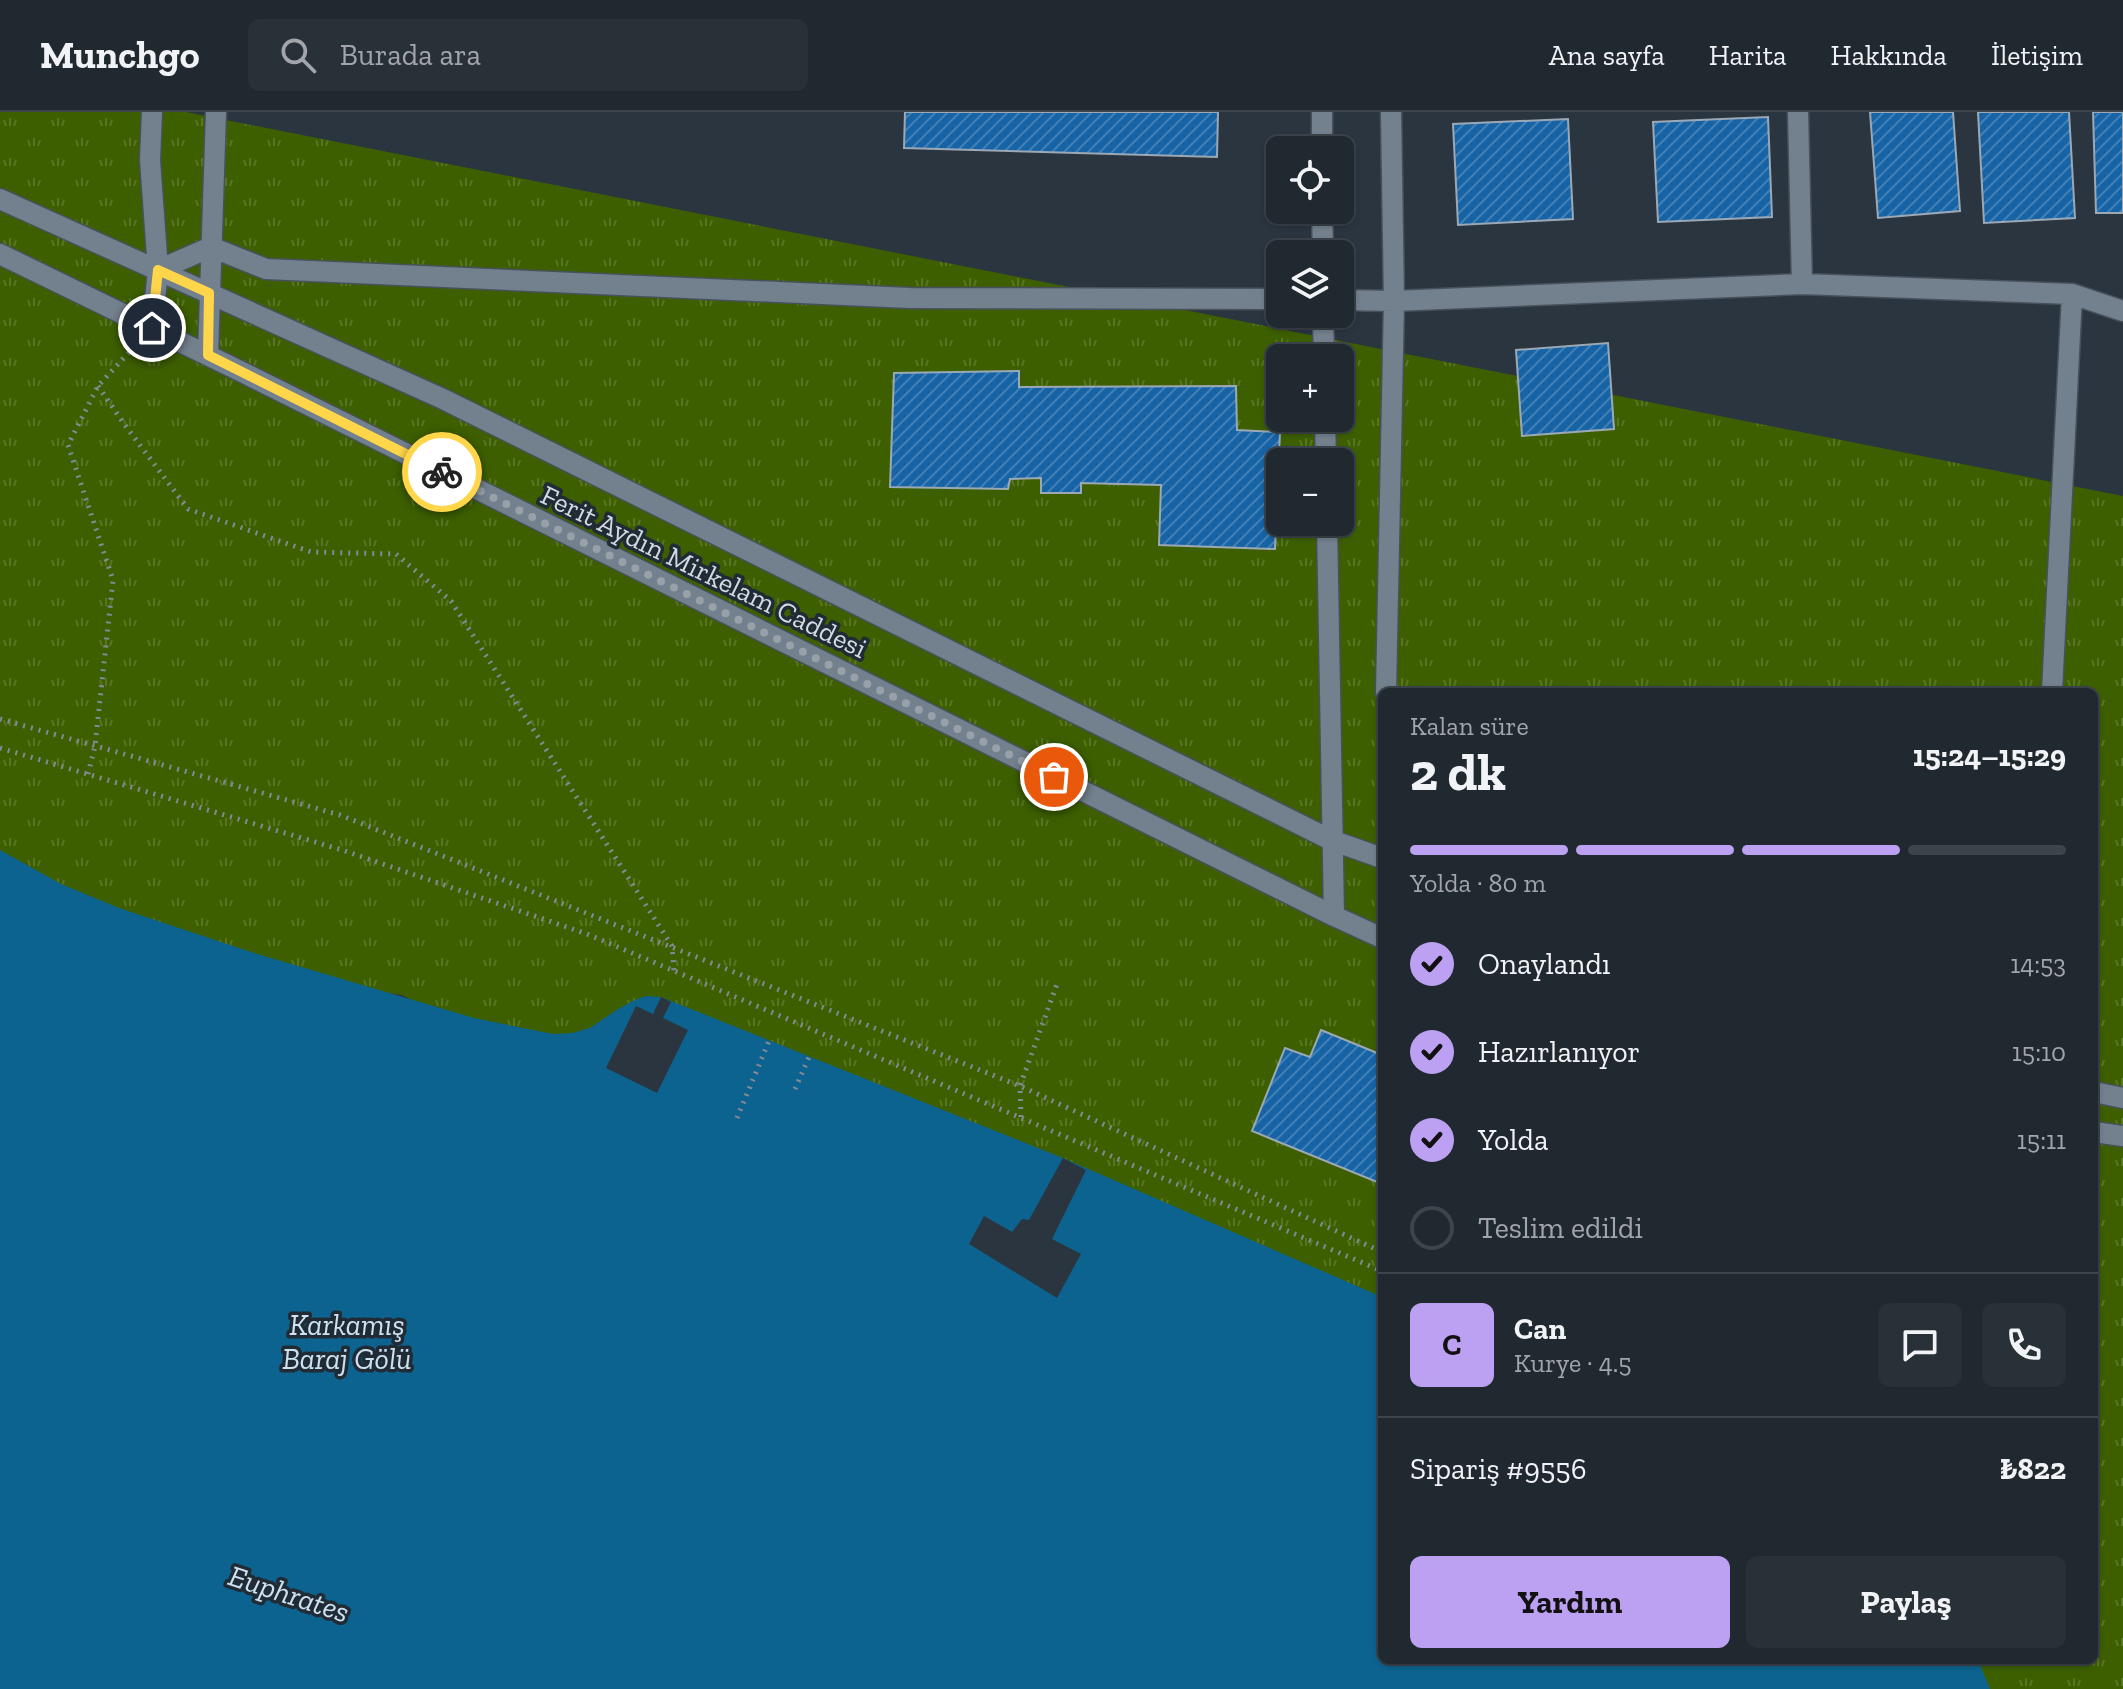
<!DOCTYPE html>
<html lang="tr">
<head>
<meta charset="utf-8">
<style>
	:root { --surface:#202830; --page:#283038; --text:#f1f3f6; --muted:#a2a6ab; --line:#3d444c; --accent:#bca0f2 }
	body { margin:0; font-family:"Zilla Slab",serif; background:var(--page); color:var(--text); height:100vh; display:flex; flex-direction:column; font-size:30px; white-space:nowrap }
	* { box-sizing:border-box; margin:0 }
	p { font-size:26px; color:var(--muted) }
	.icon { flex:none; width:44px; height:44px; fill:none; stroke:currentColor; stroke-width:2; stroke-linecap:round; stroke-linejoin:round }
	.map { position:relative; flex:1; overflow:hidden }
	.panel { position:absolute; left:1378px; top:576px; width:720px; height:976px; display:flex; flex-direction:column; background:var(--surface); border-radius:12px; box-shadow:0 2px 6px #0004,0 0 0 2px var(--line) }
	.panel>* { flex:none }
	.tools { position:absolute; left:1266px; top:24px; display:grid; gap:16px }
	.tools a { display:grid; place-items:center; width:88px; height:88px; border-radius:12px; background:var(--surface); box-shadow:0 2px 6px #0004,0 0 0 2px var(--line); font-size:40px }
	.pin { position:absolute; display:grid; place-items:center; width:68px; height:68px; color:#fff; margin:-34px; border:4px solid #fff; border-radius:50%; box-shadow:0 2px 8px #0007 }
	.courier { position:absolute; display:grid; place-items:center; width:80px; height:80px; margin:-40px; border:6px solid #ffd54a; border-radius:50%; background:#fff; color:#222; box-shadow:0 2px 10px #0007 }
	.summary em { font-style:normal; font-weight:800 }
	.summary div { display:flex; flex-direction:column-reverse }
	.summary { display:flex; align-items:center; justify-content:space-between; height:136px; padding:0 32px }
	h1 { font-size:52px; font-weight:800; line-height:60px }
	.bar { display:grid; grid-template-columns:repeat(4,1fr); gap:12px 8px; align-content:center; height:96px; padding:0 32px }
	.bar i { height:10px; border-radius:6px; background:var(--line) }
	.bar .current { background:var(--accent) }
	.bar p { grid-column:span 4 }
	.line { display:flex; align-items:center; gap:20px; padding:0 32px; border-top:2px solid var(--line) }
	.line div { flex:1 }
	.round { display:grid; place-items:center; flex:none; width:84px; height:84px; border-radius:12px; background:var(--page) }
	ol { padding:0 32px; list-style:none }
	li { display:flex; align-items:center; gap:24px; height:88px }
	li p { margin-inline-start:auto }
	li .icon { padding:8px; border-radius:50%; background:var(--accent); color:#111; stroke-width:4 }
	li:last-child { color:var(--muted) }
	li i { width:44px; height:44px; border:4px solid var(--line); border-radius:50% }
	.cta { display:flex; gap:16px; margin-top:auto; padding:16px 32px }
	.cta a { flex:1; height:92px; border-radius:12px; background:var(--accent); color:#111; font-size:32px; font-weight:800; line-height:92px; text-align:center }
	.cta a+a { background:var(--page); color:var(--text) }
	header { display:flex; align-items:center; gap:48px; box-sizing:border-box; height:112px; padding:0 40px; background:var(--surface); border-bottom:2px solid var(--line) }
	header strong { font-size:38px }
	nav { display:flex; gap:44px; margin-inline-start:auto; font-size:28px }
	.search { width:560px; height:72px; background:var(--page); display:flex; align-items:center; gap:20px; box-sizing:border-box; padding:0 28px; border-radius:12px; color:var(--muted); font-size:30px }
	.map>svg:first-child { display:block }
</style>
</head>
<body>
<header>
<strong>Munchgo</strong>
<div class="search"><svg class="icon" aria-label="search" viewBox="0 0 24 24"><circle cx="10" cy="10" r="6"/><path d="M15 15l6 6"/></svg>Burada ara</div>
<nav><a>Ana sayfa</a><a>Harita</a><a>Hakkında</a><a>İletişim</a></nav>
</header>
<div class="map">
<svg width="2123" height="1577" viewBox="0 0 2123 1577">
	<defs>
		<pattern id="park-tufts" width="24" height="20" patternUnits="userSpaceOnUse" patternTransform="scale(2)"><rect width="24" height="20" fill="#3d5f00"/><path d="M3 7l-1-3M5 7V3M7 7l1-3M15 17l-1-3M17 17v-4M19 17l1-3" fill="none" stroke="#587525"/></pattern>
		<pattern id="building-hatch" width="6" height="6" patternUnits="userSpaceOnUse" patternTransform="scale(2)"><rect width="6" height="6" fill="#1663a5"/><path d="M-1 1l2-2M0 6l6-6M5 7l2-2" fill="none" stroke="#4280b5"/></pattern>
	</defs>
	<rect width="100%" height="100%" fill="#2a3540"/>
	<path fill="url(#park-tufts)" fill-rule="evenodd" d="M0,0h186l1937,384v1193h-310l-61,-29h342v-968h-712v789l-980,-486 -354,-44 -48,-29zM1280,246h60v60h-60zM1280,350h60v60h-60z"/>
	<path fill="#0d638f" d="M0,738l61,34 58,24 135,45 220,65 79,16 19,-1 18,-5 28,-19 19,-10 9,-3 15,1 402,161 319,139v363h596l12,29h-1990z"/>
	<path fill="#2a3540" d="M661,885l10,5 -8,16 25,12 -31,63 -51,-25 30,-62 17,8z
		M1063,1046l23,12 -34,69 29,15 -24,44 -88,-54 15,-28 28,16 10,-13 7,1z"/>
	<path fill="url(#building-hatch)" stroke="#9ba8b6" stroke-width="2" d="M905,0h313l-1,45 -313,-9z
		M1870,0h83l7,99 -82,7z
		M1978,0h91l6,106 -91,5z
		M2093,0h30v101h-27z
		M1768,5l4,100 -114,5 -5,-100z
		M1568,7l5,100 -115,6 -5,-101z
		M1608,231l6,86 -92,7 -6,-86z
		M1019,259v16l217,-1 1,44 43,2 -5,117 -116,-4 2,-60 -80,-2v10h-40v-15l-31,1 -2,10 -118,-2 4,-114z
		M1321,918l61,25v129l-130,-53 33,-83 25,9z"/>
	<g fill="none" stroke-linecap="round" stroke-linejoin="round">
		<defs>
			<path id="minor" d="M1322,0v38
				M1798,0l4,172
				M0,87l443,200 888,441 51,18
				M1322,98l1,44
				M0,142l242,118 1092,544 48,22
				M158,158l53,-23 55,22 644,29 370,1
				M1340,188l54,1 408,-17 270,10 51,17
				M1323,202l1,44
				M152,216l6,-58 -8,-110 2,-48
				M208,243l8,-243
				M1325,306l1,44
				M1327,410l7,394
				M1386,580l8,-391 -3,-189
				M2052,580l20,-398
				M2094,980l29,6
				M2094,1020l29,4"/>
		</defs>
		<use href="#minor" stroke="#48515b" stroke-width="23"/>
		<path stroke="#828a94" stroke-width="5" stroke-dasharray="2 6" stroke-linecap="butt" d="M98,274l29,42 61,81 123,43 85,2 55,47 221,345 2,25
			M0,607l340,96 680,271 362,166
			M0,636l342,102 245,84 795,337
			M88,662l7,-28 18,-166 -45,-135 30,-59 34,-37
			M795,977l14,-32
			M1021,1005l-1,-31 37,-102
			M737,1006l32,-77"/>
		<use href="#minor" stroke="#73808d" stroke-width="20"/>
	</g>
	<g fill="none" stroke-linecap="round" stroke-linejoin="round">
		<path stroke="#98a0a9" stroke-width="8" stroke-dasharray="0 14.4" d="M442,360l612,305"/>
		<path stroke="#ffd54a" stroke-width="10" d="M152,216l6,-58 51,23 -1,62 234,117"/>
	</g>
	<g text-anchor="middle" stroke-width="7" stroke-linejoin="round" paint-order="stroke">
		<g font-size="28" fill="#d4dae2" stroke="#202b36">
			<text transform="translate(704 459) rotate(26)" y="10">Ferit Aydın Mirkelam Caddesi</text>
		</g>
		<g font-size="30" font-style="italic" fill="#cce2f1" stroke="#202b36">
			<text x="347" y="1223">Karkamış<tspan x="347" dy="34">Baraj Gölü</tspan></text>
			<text transform="translate(289 1482) rotate(18)" y="10">Euphrates</text>
		</g>
	</g>
</svg>
<div class="tools">
<a><svg class="icon" aria-label="locate" viewBox="0 0 24 24"><circle cx="12" cy="12" r="6"/><path d="M12 2v4M12 18v4M2 12h4M18 12h4"/></svg></a>
<a><svg class="icon" aria-label="layers" viewBox="0 0 24 24"><path d="M12 4l9 5-9 5-9-5zM3 14l9 5 9-5"/></svg></a>
<a>+</a>
<a>−</a>
</div>
<div class="pin" style="left:1054px;top:665px;background:#ea580c"><svg class="icon" aria-label="bag" viewBox="0 0 24 24"><path d="M5 8h14l-1 12H6zM9 8a3 3 0 0 1 6 0"/></svg></div>
<div class="pin" style="left:152px;top:216px;background:#1f2937"><svg class="icon" aria-label="home" viewBox="0 0 24 24"><path d="M3 11l9-7 9 7M6 9v11h12V9"/></svg></div>
<div class="courier" style="left:442px;top:360px"><svg class="icon" aria-label="bike" viewBox="0 0 24 24"><circle cx="6" cy="16" r="4"/><circle cx="18" cy="16" r="4"/><path d="M6 16l4-8h5l3 8M10 8l3 8H6M13 5h3"/></svg></div>
<section class="panel">
<div class="summary"><div><h1>2 dk</h1><p>Kalan süre</p></div><em>15:24–15:29</em></div>
<div class="bar"><i class="current"></i><i class="current"></i><i class="current"></i><i></i><p>Yolda · 80 m</p></div>
<ol>
<li><svg class="icon" aria-label="check" viewBox="0 0 24 24"><path d="M5 12l5 5 9-10"/></svg>Onaylandı<p>14:53</p></li>
<li><svg class="icon" aria-label="check" viewBox="0 0 24 24"><path d="M5 12l5 5 9-10"/></svg>Hazırlanıyor<p>15:10</p></li>
<li><svg class="icon" aria-label="check" viewBox="0 0 24 24"><path d="M5 12l5 5 9-10"/></svg>Yolda<p>15:11</p></li>
<li><i></i>Teslim edildi</li>
</ol>
<div class="line" style="height:144px"><b class="round" style="background:var(--accent);color:#111">C</b><div><b>Can</b><p>Kurye · 4.5</p></div><a class="round"><svg class="icon" aria-label="chat" viewBox="0 0 24 24"><path d="M4 5h16v11H9l-5 4z"/></svg></a><a class="round"><svg class="icon" aria-label="phone" viewBox="0 0 24 24"><path d="M5 4h4l2 5-3 2q2 4 5 5l2-3 5 2v4C11 20 4 13 5 4z"/></svg></a></div>
<div class="line" style="height:104px"><div>Sipariş #9556</div><b>₺822</b></div>
<div class="cta"><a>Yardım</a><a>Paylaş</a></div>
</section>
</div>
</body>
</html>
